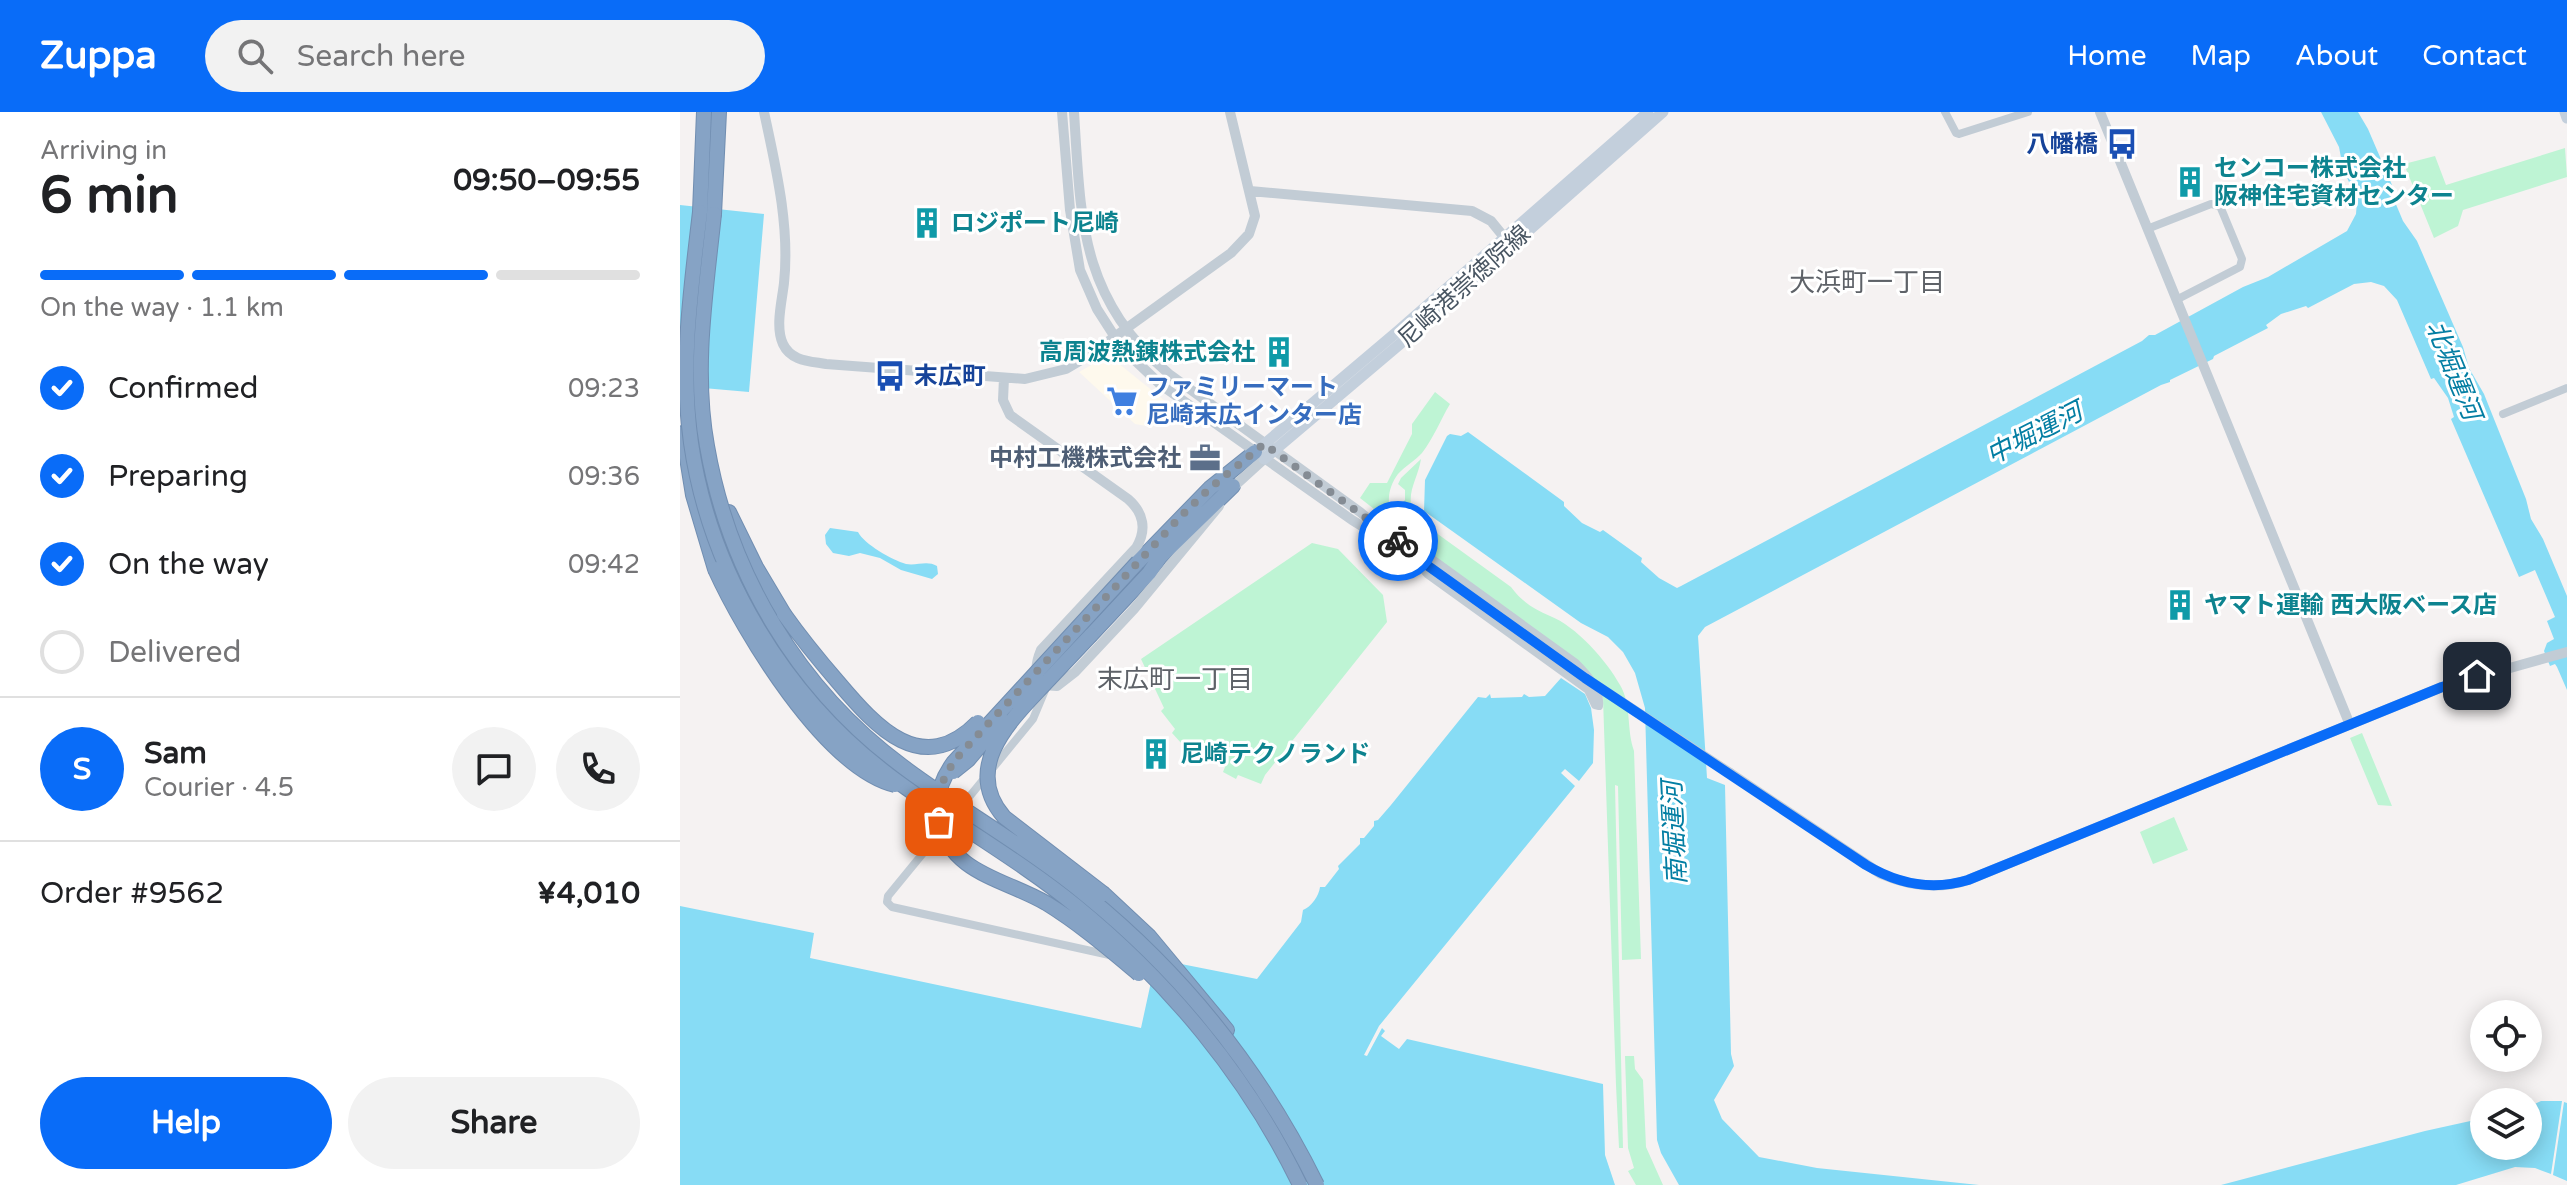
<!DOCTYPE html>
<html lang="en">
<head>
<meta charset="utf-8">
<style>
	:root { --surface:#fff; --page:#f2f2f2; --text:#202124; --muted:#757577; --line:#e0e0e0; --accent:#096cf8 }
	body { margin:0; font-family:"Varela Round","Noto Sans JP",sans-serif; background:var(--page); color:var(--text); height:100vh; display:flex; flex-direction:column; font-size:30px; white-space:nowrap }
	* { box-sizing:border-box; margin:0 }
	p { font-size:26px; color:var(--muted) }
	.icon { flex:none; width:44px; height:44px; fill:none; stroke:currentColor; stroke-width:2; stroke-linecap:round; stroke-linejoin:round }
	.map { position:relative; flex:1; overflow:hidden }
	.drawer { display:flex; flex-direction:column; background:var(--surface); width:680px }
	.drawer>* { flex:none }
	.buttons { position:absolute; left:1790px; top:888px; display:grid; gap:16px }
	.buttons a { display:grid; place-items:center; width:72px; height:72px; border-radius:50%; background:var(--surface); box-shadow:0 4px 20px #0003; font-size:40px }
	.pin { position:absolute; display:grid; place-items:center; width:68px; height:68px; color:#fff; margin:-34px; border-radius:16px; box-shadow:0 4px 12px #0006 }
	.courier { position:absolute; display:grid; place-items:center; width:80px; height:80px; margin:-40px; border:6px solid #096cf8; border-radius:50%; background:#fff; color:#222; box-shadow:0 2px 10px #0007 }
	.summary em { font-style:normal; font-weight:700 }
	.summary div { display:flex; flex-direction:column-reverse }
	.summary { display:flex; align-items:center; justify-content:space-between; height:136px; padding:0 40px }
	h1 { font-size:52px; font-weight:700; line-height:60px }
	.bar { display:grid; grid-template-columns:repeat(4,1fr); gap:12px 8px; align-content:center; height:96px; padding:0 40px }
	.bar i { height:10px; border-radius:6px; background:var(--line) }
	.bar .on { background:var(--accent) }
	.bar p { grid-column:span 4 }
	.line { display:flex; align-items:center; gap:20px; padding:0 40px; border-top:2px solid var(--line) }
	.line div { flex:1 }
	.round { display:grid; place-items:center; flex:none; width:84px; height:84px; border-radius:42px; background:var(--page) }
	ol { padding:0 40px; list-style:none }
	li { display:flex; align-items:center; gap:24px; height:88px }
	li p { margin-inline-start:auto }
	li .icon { padding:8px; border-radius:50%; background:var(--accent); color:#fff; stroke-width:4 }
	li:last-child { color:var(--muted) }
	li i { width:44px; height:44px; border:4px solid var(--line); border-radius:50% }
	.cta { display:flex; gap:16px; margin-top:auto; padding:16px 40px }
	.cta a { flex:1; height:92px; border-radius:48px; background:var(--accent); color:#fff; font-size:32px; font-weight:700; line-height:92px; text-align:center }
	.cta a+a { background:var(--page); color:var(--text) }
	header { display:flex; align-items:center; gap:48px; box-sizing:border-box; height:112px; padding:0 40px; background:var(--accent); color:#fff }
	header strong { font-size:38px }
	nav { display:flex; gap:44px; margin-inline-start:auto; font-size:28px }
	.search { width:560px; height:72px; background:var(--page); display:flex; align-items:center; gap:20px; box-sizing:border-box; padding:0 28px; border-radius:44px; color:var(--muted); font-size:30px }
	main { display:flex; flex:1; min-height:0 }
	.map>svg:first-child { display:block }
</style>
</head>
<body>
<header>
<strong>Zuppa</strong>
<div class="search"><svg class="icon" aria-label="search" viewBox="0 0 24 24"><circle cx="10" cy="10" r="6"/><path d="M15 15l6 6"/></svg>Search here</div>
<nav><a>Home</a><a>Map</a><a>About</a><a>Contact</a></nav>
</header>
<main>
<section class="drawer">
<div class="summary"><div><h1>6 min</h1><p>Arriving in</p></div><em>09:50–09:55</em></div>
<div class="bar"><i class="on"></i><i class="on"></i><i class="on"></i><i></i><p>On the way · 1.1 km</p></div>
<ol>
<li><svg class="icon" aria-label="check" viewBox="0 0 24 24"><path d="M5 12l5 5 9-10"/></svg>Confirmed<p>09:23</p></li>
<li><svg class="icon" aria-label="check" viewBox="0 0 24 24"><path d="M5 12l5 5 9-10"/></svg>Preparing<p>09:36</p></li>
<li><svg class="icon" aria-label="check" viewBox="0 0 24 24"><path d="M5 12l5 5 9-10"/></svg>On the way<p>09:42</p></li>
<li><i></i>Delivered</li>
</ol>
<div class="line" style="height:144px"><b class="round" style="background:var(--accent);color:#fff">S</b><div><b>Sam</b><p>Courier · 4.5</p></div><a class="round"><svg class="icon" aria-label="chat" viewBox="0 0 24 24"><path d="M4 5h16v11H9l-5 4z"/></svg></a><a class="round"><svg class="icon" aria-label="phone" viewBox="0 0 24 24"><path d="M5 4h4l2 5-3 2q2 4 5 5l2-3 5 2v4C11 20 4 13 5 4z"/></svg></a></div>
<div class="line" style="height:104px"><div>Order #9562</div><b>¥4,010</b></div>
<div class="cta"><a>Help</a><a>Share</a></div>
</section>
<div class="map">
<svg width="1887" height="1073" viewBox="0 0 1887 1073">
	<rect width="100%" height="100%" fill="#f5f2f2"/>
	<path fill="#fef9ed" d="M422,247l16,4 51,41 -17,23 -17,-3 -56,-52z"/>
	<path fill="#bef4d4" d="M1885,36l2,29 -104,33 -5,16 -24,12 -30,-74 31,-8 11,29z
		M755,280l15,12c-9,15 -17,35 -28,49 -7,8 -17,13 -24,21 -12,16 -13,37 2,51l2,-2 -7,-14 10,-9v-10l-7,-6 3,-6 20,-19c-3,21 -19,38 -4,60l94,68c11,15 23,22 39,29 26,10 57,45 70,69 12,20 6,44 14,66l7,208 -19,1 -4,-174 -3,-1 8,363h-4l-3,-63 -13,-387 -168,-141 -75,-59 10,-15h17l25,-49v-10z
		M632,431l26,6 45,46 4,27 -122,153 -4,9 -23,-9 -2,4 -13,-7 2,-5 -18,-12 -3,2 -18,-15 -4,2 -10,-11 3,-4 -14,-18 3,-3 -23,-49z
		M1682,621l30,73 -14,-1 -28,-67z
		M1494,705l14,33 -35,14 -13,-32z
		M945,944h9l1,13 8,11 3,67 17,38h-27l-8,-14 6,-3 -6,-20z"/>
	<path fill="#87dcf5" d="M1641,0h37l10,17 24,56 3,17 8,19 14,20 46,106 6,21 15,26 42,105 5,20 12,20 24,57v94l-10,-23 -2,-3 -5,2 -6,-15 3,-8 7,-4 -7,-18 8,-4 -20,-47 -16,7 -68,-158 3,-2 -6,-19 -14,-20 -3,1 -34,-79 -13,-14 -13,-4 -17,2 -46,24 -2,-2 -25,8 -15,11 2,3 -54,28 -1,3 -43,21v2l-9,3 -456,242 -7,9 9,142 18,7 6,269 3,12 -20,34 8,19 37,38 58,11 162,17h-300l-18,-32 -4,-13 -12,-432 -10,-35 -12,-21 -15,-15 -27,-14 -157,-112 1,-31 22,-44 3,-2 11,2 7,-4 96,70v4l18,17 18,9 3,-2 39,28 -1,4 18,16 18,10 4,-2 461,-245 7,-6h6l88,-48 25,-10 79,-46 9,-17 1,-13 -14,-33 -4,-21z
		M0,93l84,9 -15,178 -69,-6z
		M150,416l28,4c6,12 34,28 48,32 11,2 21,-4 31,2l1,8 -6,5 -31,-9 -21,-12 -20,-5 -11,3 -16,-3 -7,-9 -1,-9z
		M881,566l24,16 6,14 3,22 -1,33 -14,18 -14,-12 -4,4 14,13 -196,240 -15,29 3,1 15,-28 3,3 -4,5 18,13 8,-10 196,45 2,71 10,30h-935v-279l134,27 -4,25 331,70 15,-69 101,20 44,-57 2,-12c8,-3 16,-14 17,-23h5l14,-18 -1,-3 22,-22v-6h4l10,-12v-5l4,-1 13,-15 87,-108 8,1 4,-4 1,4 31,-1 2,-3 5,3 16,-1z
		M1861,989h21l-11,73 -16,-6 -20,-1 -59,18h-235l204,-54 59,-13v28h44v-39z
		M1884,990l3,1v78l-14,-6z"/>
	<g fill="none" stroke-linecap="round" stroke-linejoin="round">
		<defs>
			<path id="motorway" d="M20,100l4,-100
				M34,102l5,-102
				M3,321l10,62 22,74
				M49,400l27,55 28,47
				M458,450l72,-74 45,-36
				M411,523l58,-62 11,-16 73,-71
				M424,782l45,42 78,94"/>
		</defs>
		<use href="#motorway" stroke="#718eb1" stroke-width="16"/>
		<path stroke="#c2ccd5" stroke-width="8" d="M1265,0l11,21 3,1 69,-22
			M1467,117l64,-25 9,2 22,53 -2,8 -64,33
			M1823,302l64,-26
			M734,442l17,4 145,105c11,11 25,26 23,43
			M735,448l12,14 161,116 7,15 4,1
			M366,576l-13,31 -145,177 -1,6 5,5 222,49"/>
		<path stroke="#c2ccd5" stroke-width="10" d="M84,0c12,56 26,114 20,171 -2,18 -9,44 -1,61 8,17 26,17 43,20l199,15 41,-10 22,-13 143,-103 18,-19 6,-18 -25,-104
			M382,0l8,98 10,60 17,39 25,39 39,37 191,135 52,32
			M394,0c7,110 6,185 95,262l191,138 50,41 38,26
			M1420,0l250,613
			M570,79l222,20 19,10 13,16
			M324,266l-1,22 7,15 118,84c16,14 19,31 8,49l-95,102c-5,12 -8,26 2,35l14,1 18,-14 59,-63 85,-103
			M550,378l34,-31
			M1050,661l151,101c28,12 57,16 87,6l474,-193 125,-35"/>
		<path stroke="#c3cfdc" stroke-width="11" d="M1885,0l2,6
			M575,340l143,-121 250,-219
			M584,347l136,-115 263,-232"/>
		<use href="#motorway" stroke="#86a3c5" stroke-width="14"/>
		<defs>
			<path id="motorway-bridge" d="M20,100c-9,77 -20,153 -9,231 19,131 94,254 199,333 61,46 127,82 186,130 93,76 172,171 224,279
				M34,102c-8,77 -21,155 -7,232 22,127 91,243 195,320 60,45 127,82 185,130 97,79 175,177 230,289
				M458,450l-185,201c-12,17 -19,36 -14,58 12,53 66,58 107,82 34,21 63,46 93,71
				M35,457c28,62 110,199 180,216
				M104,502c17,24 35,46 54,68 38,45 84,97 140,40
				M411,523c-17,18 -34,36 -51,54 -33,35 -77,80 -36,128l100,77
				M273,660l15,-12 34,-40"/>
		</defs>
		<use href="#motorway-bridge" stroke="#718eb1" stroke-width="16" stroke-linecap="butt"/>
		<path stroke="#c2ccd5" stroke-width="10" d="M768,467l137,99 145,95"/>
		<use href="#motorway-bridge" stroke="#86a3c5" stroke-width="14"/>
	</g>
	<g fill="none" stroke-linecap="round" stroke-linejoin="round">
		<path stroke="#858c94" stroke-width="8" stroke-dasharray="0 14.4" d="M259,710c-5,-28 5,-49 23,-70l220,-237 28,-27 54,-44 134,97"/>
		<path stroke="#096cf8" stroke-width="10" d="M718,429l12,12 175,125 281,187c32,19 66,26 102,15l474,-193 35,-11"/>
	</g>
	<defs>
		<symbol id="bus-bare" viewBox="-9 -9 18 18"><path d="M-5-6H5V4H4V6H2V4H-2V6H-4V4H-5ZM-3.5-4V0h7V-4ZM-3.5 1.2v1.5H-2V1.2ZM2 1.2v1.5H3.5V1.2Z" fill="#1a4fb4" stroke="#fff" stroke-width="2.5" paint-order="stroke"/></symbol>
		<symbol id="building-bare" viewBox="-9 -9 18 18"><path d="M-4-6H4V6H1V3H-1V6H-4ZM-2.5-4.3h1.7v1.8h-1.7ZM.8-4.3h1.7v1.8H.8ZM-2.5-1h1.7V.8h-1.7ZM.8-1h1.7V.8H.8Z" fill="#0f9aa8" stroke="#fff" stroke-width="2.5" paint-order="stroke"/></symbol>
		<symbol id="supermarket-bare" viewBox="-9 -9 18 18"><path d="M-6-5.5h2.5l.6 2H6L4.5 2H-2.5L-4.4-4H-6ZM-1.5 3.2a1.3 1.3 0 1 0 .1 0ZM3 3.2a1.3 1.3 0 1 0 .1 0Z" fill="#3f7fe0" stroke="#fff" stroke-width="2.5" paint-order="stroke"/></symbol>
		<symbol id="office-bare" viewBox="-9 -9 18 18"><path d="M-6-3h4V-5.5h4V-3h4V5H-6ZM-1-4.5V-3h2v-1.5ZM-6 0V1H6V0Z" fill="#5c6f8a" stroke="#fff" stroke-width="2.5" paint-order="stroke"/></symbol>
	</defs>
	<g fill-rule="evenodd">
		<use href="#bus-bare" x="1420" y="10" width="44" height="44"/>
		<use href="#building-bare" x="1488" y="48" width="44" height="44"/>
		<use href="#building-bare" x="225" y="89" width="44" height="44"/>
		<use href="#building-bare" x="577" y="218" width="44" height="44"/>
		<use href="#bus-bare" x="188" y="242" width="44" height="44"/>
		<use href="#supermarket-bare" x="420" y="267" width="44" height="44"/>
		<use href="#office-bare" x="503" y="324" width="44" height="44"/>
		<use href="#building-bare" x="1478" y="471" width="44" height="44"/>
		<use href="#building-bare" x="454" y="620" width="44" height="44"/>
	</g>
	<g text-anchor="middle" stroke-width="6" stroke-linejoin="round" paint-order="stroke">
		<g font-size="24" font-weight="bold" fill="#164399" stroke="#fff" text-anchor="end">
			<text x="1418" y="40">八幡橋</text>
			<text x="234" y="272" text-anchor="start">末広町</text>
		</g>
		<g font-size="24" font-weight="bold" fill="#0d838f" stroke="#fff" text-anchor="start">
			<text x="1534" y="64">センコー株式会社<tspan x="1534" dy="28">阪神住宅資材センター</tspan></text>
			<text x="271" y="119">ロジポート尼崎</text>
			<text x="575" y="248" text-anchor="end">高周波熱錬株式会社</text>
			<text x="1524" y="501">ヤマト運輸 西大阪ベース店</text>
			<text x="500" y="650">尼崎テクノランド</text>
		</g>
		<g font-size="24" fill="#485562" stroke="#fff">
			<text transform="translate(784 174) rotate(-42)" y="8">尼崎港崇徳院線</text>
		</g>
		<g font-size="24" font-weight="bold" fill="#366cbe" stroke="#fff" text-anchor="start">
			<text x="466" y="283">ファミリーマート<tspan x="466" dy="28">尼崎末広インター店</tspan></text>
		</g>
		<g font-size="24" font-weight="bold" fill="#4e5e75" stroke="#fff" text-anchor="end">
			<text x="501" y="354">中村工機株式会社</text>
		</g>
		<g font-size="26" fill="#5e6268" stroke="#fff">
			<text x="1187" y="179">大浜町一丁目</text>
			<text x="495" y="576">末広町一丁目</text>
		</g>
		<g font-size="26" font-style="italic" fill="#037ea3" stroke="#fff">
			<text transform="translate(1774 258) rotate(68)" y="9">北堀運河</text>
			<text transform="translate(1354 321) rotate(-27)" y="9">中堀運河</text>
			<text transform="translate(994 721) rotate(-93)" y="9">南堀運河</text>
		</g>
	</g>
</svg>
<div class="buttons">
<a><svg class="icon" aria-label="locate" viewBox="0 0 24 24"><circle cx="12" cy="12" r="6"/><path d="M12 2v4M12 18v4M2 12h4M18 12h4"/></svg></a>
<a><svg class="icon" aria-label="layers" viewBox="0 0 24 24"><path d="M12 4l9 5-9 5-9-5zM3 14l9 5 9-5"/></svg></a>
</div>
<div class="pin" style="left:259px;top:710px;background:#ea580c"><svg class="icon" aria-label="bag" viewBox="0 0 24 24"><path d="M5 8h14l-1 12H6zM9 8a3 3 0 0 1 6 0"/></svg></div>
<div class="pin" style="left:1797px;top:564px;background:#1f2937"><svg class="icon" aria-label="home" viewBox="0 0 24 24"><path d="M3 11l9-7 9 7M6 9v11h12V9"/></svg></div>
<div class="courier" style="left:718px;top:429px"><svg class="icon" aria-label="bike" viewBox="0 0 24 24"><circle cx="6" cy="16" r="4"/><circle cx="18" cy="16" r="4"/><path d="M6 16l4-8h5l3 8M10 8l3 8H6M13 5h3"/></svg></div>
</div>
</main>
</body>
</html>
